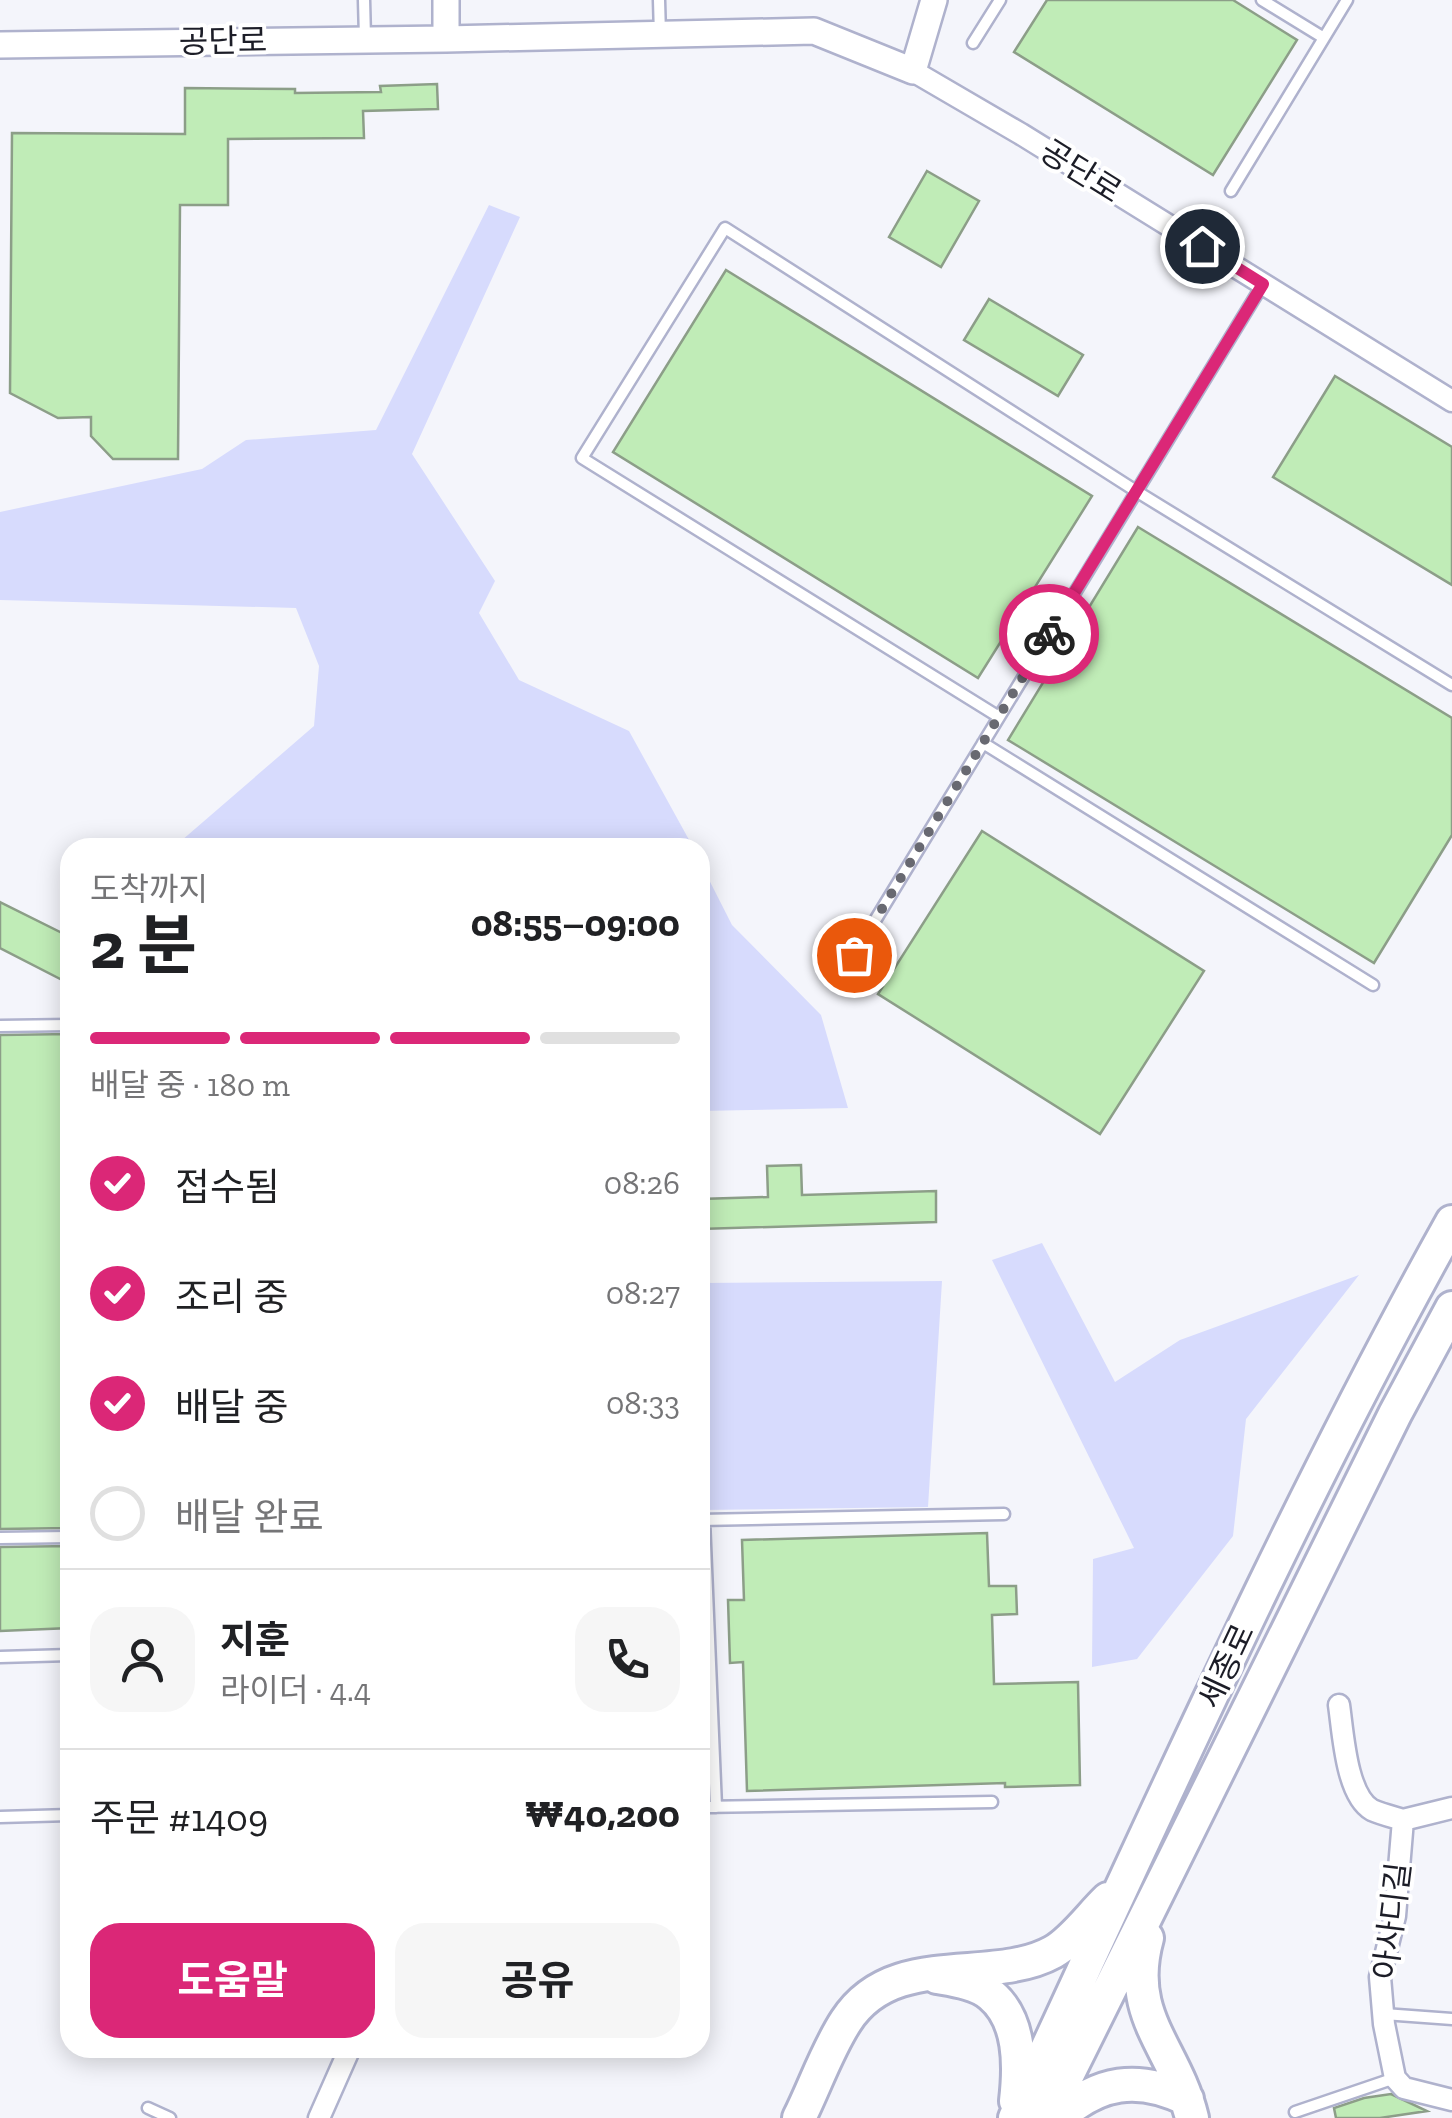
<!DOCTYPE html>
<html lang="ko">
<head>
<meta charset="utf-8">
<style>
	:root { --surface:#fff; --page:#f6f6f6; --text:#202124; --muted:#757577; --line:#e0e0e0; --accent:#db2777 }
	body { margin:0; font-family:"Zilla Slab","Noto Sans KR",serif; background:var(--page); color:var(--text); height:100vh; display:flex; flex-direction:column; font-size:38px; white-space:nowrap }
	* { box-sizing:border-box; margin:0 }
	p { font-size:32px; color:var(--muted) }
	.icon { flex:none; width:55px; height:55px; fill:none; stroke:currentColor; stroke-width:2; stroke-linecap:round; stroke-linejoin:round }
	.map { position:relative; flex:1; overflow:hidden }
	.sheet { position:absolute; left:60px; top:838px; width:650px; height:1220px; display:flex; flex-direction:column; background:var(--surface); border-radius:30px; box-shadow:0 5px 25px #0003 }
	.sheet>* { flex:none }
	.pin { position:absolute; display:grid; place-items:center; width:85px; height:85px; color:#fff; margin:-42px; border:5px solid #fff; border-radius:50%; box-shadow:0 2px 10px #0007 }
	.courier { position:absolute; display:grid; place-items:center; width:100px; height:100px; margin:-50px; border:8px solid #db2777; border-radius:50%; background:#fff; color:#222; box-shadow:0 2px 12px #0007 }
	.overview em { font-style:normal; font-weight:700 }
	.overview div { display:flex; flex-direction:column-reverse }
	.overview { display:flex; align-items:center; justify-content:space-between; height:170px; padding:0 30px }
	h1 { font-size:65px; font-weight:700; line-height:75px }
	.bar { display:grid; grid-template-columns:repeat(4,1fr); gap:15px 10px; align-content:center; height:120px; padding:0 30px }
	.bar i { height:12px; border-radius:8px; background:var(--line) }
	.bar .selected { background:var(--accent) }
	.bar p { grid-column:span 4 }
	.line { display:flex; align-items:center; gap:25px; padding:0 30px; border-top:2px solid var(--line) }
	.line div { flex:1 }
	.round { display:grid; place-items:center; flex:none; width:105px; height:105px; border-radius:30px; background:var(--page) }
	ol { padding:0 30px; list-style:none }
	li { display:flex; align-items:center; gap:30px; height:110px }
	li p { margin-inline-start:auto }
	li .icon { padding:10px; border-radius:50%; background:var(--accent); color:#fff; stroke-width:4 }
	li:last-child { color:var(--muted) }
	li i { width:55px; height:55px; border:5px solid var(--line); border-radius:50% }
	.primary-button { display:flex; gap:20px; margin-top:auto; padding:20px 30px }
	.primary-button a { flex:1; height:115px; border-radius:30px; background:var(--accent); color:#fff; font-size:40px; font-weight:700; line-height:115px; text-align:center }
	.primary-button a+a { background:var(--page); color:var(--text) }
	.map>svg:first-child { display:block }
</style>
</head>
<body>
<div class="map">
<svg width="1452" height="2118" viewBox="0 0 1452 2118">
	<rect width="100%" height="100%" fill="#f4f5fb"/>
	<path fill="#d7dbfd" d="M489,205l31,12 -108,237 83,127 -16,32 40,67 110,51 64,116h-95v-5l-74,6 -350,-1 140,-121 5,-60 -23,-58 -296,-8v-88l202,-43 44,-29 130,-10z
		M700,862l32,63 89,90 27,93 -148,3z
		M1042,1243l73,139 65,-42 179,-65 -113,144 -13,117 -96,123 -45,8 1,-108 41,-11 -142,-288z
		M942,1281l-14,226 -228,3v-227z"/>
	<path fill="#c0ecb7" stroke="#8c9e88" stroke-width="2.5" d="M1047,0h186l64,40 -84,135 -199,-123z
		M437,84l1,25 -75,2 1,27 -136,1v66h-48l-2,254h-65l-22,-23v-19l-33,1 -48,-25 2,-260 173,1v-46l110,1v4l86,-1 -1,-6z
		M927,171l52,30 -38,66 -52,-30z
		M726,270l366,226 -114,182 -365,-226z
		M989,299l94,56 -25,41 -94,-56z
		M1335,376l117,71v138l-179,-108z
		M1138,527l314,191v117l-78,128 -366,-223z
		M982,831l222,140 -104,163 -222,-140z
		M0,902l70,35v47l-70,-36z
		M70,1034v494l-70,1v-494z
		M801,1165l1,30 134,-4v31l-236,7v-30l68,-2 -1,-31z
		M987,1533l2,53h27l1,28 -25,1 2,69 84,-2 2,103 -75,2v-4l-258,8 -4,-129 -13,1 -2,-63h16l-2,-60z
		M70,1546v82l-70,3v-84z
		M1391,2094l36,17 -47,7h-44l-2,-10 30,-10z"/>
	<g fill="none" stroke-linecap="round" stroke-linejoin="round">
		<defs>
			<path id="service" d="M364,0l1,38
				M659,0l1,35
				M1262,0l62,38
				M973,43l27,-43
				M1231,191l116,-191
				M999,717l-417,-259 143,-230 411,263 316,194
				M983,743l390,242
				M854,955l409,-671
				M0,1026l70,-1
				M700,1520l304,-6
				M704,1520l12,287
				M0,1538l70,-1
				M0,1657l70,-2
				M700,1807l292,-5
				M0,1817l70,-2
				M1384,2014l68,5
				M148,2108l22,10
				M1295,2112l100,-34"/>
			<path id="minor" d="M913,71l108,63 431,267
				M1339,1705c4,27 7,90 33,105 9,4 21,7 31,10l-8,96 -15,61 4,47 11,54 9,10 48,12
				M1403,1820l49,-12
				M319,2118l31,-70"/>
			<path id="tertiary" d="M446,39l368,-8 99,40 21,-71
				M0,45l446,-6v-39"/>
			<path id="trunk" d="M1147,1938c-22,79 28,109 45,180
				M937,1977c17,3 40,6 54,18 30,25 29,71 25,106
				M799,2118c16,-32 28,-68 47,-97 47,-73 146,-35 207,-69 20,-11 38,-37 55,-53
				M1015,2118c140,-301 275,-606 437,-896
				M1046,2118l349,-704 57,-106
				M1058,2118c40,-37 80,-43 129,-19"/>
		</defs>
		<use href="#service" stroke="#afb2cd" stroke-width="15"/>
		<use href="#minor" stroke="#afb2cd" stroke-width="25"/>
		<use href="#tertiary" stroke="#afb2cd" stroke-width="30"/>
		<use href="#trunk" stroke="#afb2cd" stroke-width="38"/>
		<use href="#service" stroke="#fff" stroke-width="10"/>
		<use href="#minor" stroke="#fff" stroke-width="20"/>
		<use href="#tertiary" stroke="#fff" stroke-width="25"/>
		<use href="#trunk" stroke="#fff" stroke-width="32"/>
	</g>
	<g fill="none" stroke-linecap="round" stroke-linejoin="round">
		<path stroke="#686971" stroke-width="10" stroke-dasharray="0 18" d="M854,955l195,-321"/>
		<path stroke="#db2777" stroke-width="12" d="M1049,634l214,-350 -61,-38"/>
	</g>
	<g text-anchor="middle" stroke-width="8" stroke-linejoin="round" paint-order="stroke">
		<g font-size="32" fill="#1c1d27" stroke="#fff">
			<text transform="translate(223 41) rotate(-1)" y="11">공단로</text>
			<text transform="translate(1081 171) rotate(32)" y="11">공단로</text>
			<text transform="translate(1226 1666) rotate(-65)" y="11">세종로</text>
			<text transform="translate(1392 1921) rotate(-83)" y="11">아사디길</text>
		</g>
	</g>
</svg>
<div class="pin" style="left:854px;top:955px;background:#ea580c"><svg class="icon" aria-label="bag" viewBox="0 0 24 24"><path d="M5 8h14l-1 12H6zM9 8a3 3 0 0 1 6 0"/></svg></div>
<div class="pin" style="left:1202px;top:246px;background:#1f2937"><svg class="icon" aria-label="home" viewBox="0 0 24 24"><path d="M3 11l9-7 9 7M6 9v11h12V9"/></svg></div>
<div class="courier" style="left:1049px;top:634px"><svg class="icon" aria-label="bike" viewBox="0 0 24 24"><circle cx="6" cy="16" r="4"/><circle cx="18" cy="16" r="4"/><path d="M6 16l4-8h5l3 8M10 8l3 8H6M13 5h3"/></svg></div>
<section class="sheet">
<div class="overview"><div><h1>2 분</h1><p>도착까지</p></div><em>08:55–09:00</em></div>
<div class="bar"><i class="selected"></i><i class="selected"></i><i class="selected"></i><i></i><p>배달 중 · 180 m</p></div>
<ol>
<li><svg class="icon" aria-label="check" viewBox="0 0 24 24"><path d="M5 12l5 5 9-10"/></svg>접수됨<p>08:26</p></li>
<li><svg class="icon" aria-label="check" viewBox="0 0 24 24"><path d="M5 12l5 5 9-10"/></svg>조리 중<p>08:27</p></li>
<li><svg class="icon" aria-label="check" viewBox="0 0 24 24"><path d="M5 12l5 5 9-10"/></svg>배달 중<p>08:33</p></li>
<li><i></i>배달 완료</li>
</ol>
<div class="line" style="height:180px"><a class="round"><svg class="icon" aria-label="person" viewBox="0 0 24 24"><circle cx="12" cy="8" r="4"/><path d="M4 21q1-7 8-7t8 7"/></svg></a><div><b>지훈</b><p>라이더 · 4.4</p></div><a class="round"><svg class="icon" aria-label="phone" viewBox="0 0 24 24"><path d="M5 4h4l2 5-3 2q2 4 5 5l2-3 5 2v4C11 20 4 13 5 4z"/></svg></a></div>
<div class="line" style="height:130px"><div>주문 #1409</div><b>₩40,200</b></div>
<div class="primary-button"><a>도움말</a><a>공유</a></div>
</section>
</div>
</body>
</html>
